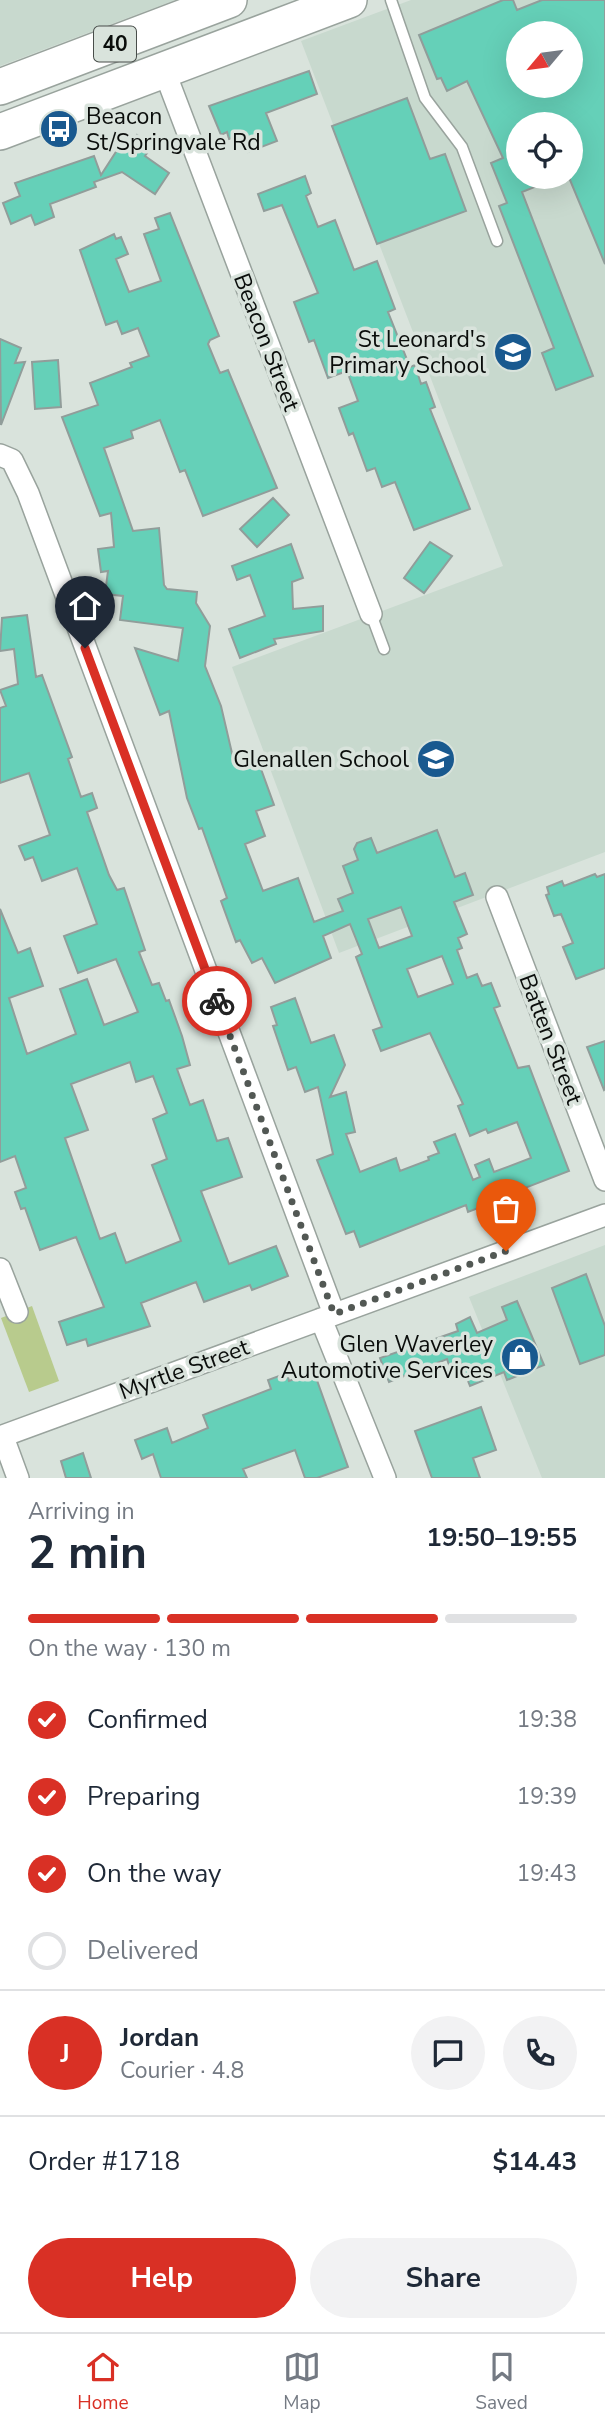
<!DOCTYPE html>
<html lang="en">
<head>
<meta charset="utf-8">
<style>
	:root { --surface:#fff; --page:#f2f2f3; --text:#1f2937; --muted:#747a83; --line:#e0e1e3; --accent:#d93025 }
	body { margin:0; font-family:"Nunito Sans",sans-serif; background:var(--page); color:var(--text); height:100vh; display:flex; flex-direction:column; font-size:26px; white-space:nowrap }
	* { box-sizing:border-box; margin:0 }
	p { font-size:23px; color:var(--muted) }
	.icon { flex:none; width:38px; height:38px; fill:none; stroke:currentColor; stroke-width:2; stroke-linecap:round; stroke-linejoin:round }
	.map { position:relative; height:1478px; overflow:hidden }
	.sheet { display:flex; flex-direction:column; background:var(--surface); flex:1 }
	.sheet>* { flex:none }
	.needle { width:46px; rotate:241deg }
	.tools { position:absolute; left:506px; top:21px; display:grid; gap:14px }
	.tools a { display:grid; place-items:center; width:77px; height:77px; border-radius:50%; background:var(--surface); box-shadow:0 7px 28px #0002; font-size:35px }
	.pin { position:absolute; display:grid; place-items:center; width:60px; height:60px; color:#fff; margin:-72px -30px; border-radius:50% 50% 50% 0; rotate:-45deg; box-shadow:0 0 7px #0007 }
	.pin .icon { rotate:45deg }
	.courier { position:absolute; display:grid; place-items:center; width:70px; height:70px; margin:-35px; border:5px solid #d93025; border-radius:50%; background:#fff; color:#222; box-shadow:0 2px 9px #0007 }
	.head em { font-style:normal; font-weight:700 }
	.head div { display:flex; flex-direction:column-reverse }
	.head { display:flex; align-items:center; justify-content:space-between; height:119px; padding:0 28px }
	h1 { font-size:46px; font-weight:700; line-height:52px }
	.bar { display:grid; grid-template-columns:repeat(4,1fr); gap:10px 7px; align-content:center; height:84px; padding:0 28px }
	.bar i { height:9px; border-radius:5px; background:var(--line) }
	.bar .selected { background:var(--accent) }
	.bar p { grid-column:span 4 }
	.line { display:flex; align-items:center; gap:18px; padding:0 28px; border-top:2px solid var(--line) }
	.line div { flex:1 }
	.round { display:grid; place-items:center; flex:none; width:74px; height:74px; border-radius:37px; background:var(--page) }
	ol { padding:0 28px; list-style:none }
	li { display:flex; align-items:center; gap:21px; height:77px }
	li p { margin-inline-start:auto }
	li .icon { padding:7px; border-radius:50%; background:var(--accent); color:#fff; stroke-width:4 }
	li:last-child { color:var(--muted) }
	li i { width:38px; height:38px; border:4px solid var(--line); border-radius:50% }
	.cta { display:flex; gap:14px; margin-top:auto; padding:14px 28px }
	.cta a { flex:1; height:80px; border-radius:42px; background:var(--accent); color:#fff; font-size:28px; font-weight:700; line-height:80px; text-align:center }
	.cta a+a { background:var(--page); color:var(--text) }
	.menu { display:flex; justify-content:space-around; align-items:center; height:98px; border-top:2px solid var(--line); background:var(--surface); font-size:19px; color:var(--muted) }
	.menu a { display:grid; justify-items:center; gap:4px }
	.menu .selected { color:var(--accent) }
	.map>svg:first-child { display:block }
</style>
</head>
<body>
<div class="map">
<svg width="605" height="1478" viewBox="0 0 605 1478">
	<rect width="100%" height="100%" fill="#d9e3dc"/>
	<path fill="#c8d9ce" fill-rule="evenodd" d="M0,0h175l-175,66z
		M411,0h182l12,31v821l-266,101 -107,-286 271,-101 -202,-525zM518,33h52v53h-52zM518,124h52v53h-52z
		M605,1245v233h-63l-73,-181z"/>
	<path fill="#b8cb8d" d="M32,1306l27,75 -30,11 -28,-74z"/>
	<path fill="#65d0b8" stroke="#919d9a" stroke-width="2" fill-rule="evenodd" d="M503,0h10l4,10 25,-10h63v264l-35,-84v-56h-52v53h41l-37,15 71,184 -37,14 -14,-37 12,-5 -55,-142 8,-3 -16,-40 12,-5 -36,-77 -20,10 -6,-13 -4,1 -18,-44zM518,33h52v53h-52z
		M309,71l8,23 -51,19 11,28 -29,11 -6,-17 -13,4 -2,-7 -6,3 -12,-29z
		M407,98l23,61 15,-5 21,57 -89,33 -45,-118z
		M137,135l15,11 -7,10 24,17 -14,21 -33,-22 -28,10 2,5 -46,17 4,13 -19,8 -4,-10 -20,9 -8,-21 17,-7 -5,-13 79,-27 7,19 22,-34 7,5z
		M305,176l6,17 -5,3 12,31 17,-7 19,50 23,-9 18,48 -7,3 22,55 5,-2 6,19 5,-2 9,25 -5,2 40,100 -56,21 -19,-48 -13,5 -7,-19 -8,3 -14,-38 -4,2 -10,-27 19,-7 -11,-30 -19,7 -14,-38 -5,2 -15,-40 24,-9 -36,-88 -18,6 -6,-17z
		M170,213l49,123 -9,4 -2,4 12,29 8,-3 49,118 -74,28 -18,-46 -5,2 -20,-52 -29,11 2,7 -29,10 29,83 26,-3 5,57 3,4 30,3 -1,11 14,23 -5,40 16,40 14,60 22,-8 17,47 -18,6 9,25 -20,8 18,47 35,-13 16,44 29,-11 -5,-12 15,-6 -10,-27 15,-6 -4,-11 3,-6 14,-5 6,15 60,-23 18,47 10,-4 8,22 -19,7 13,32 -9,4 4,10 -5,2 10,28 10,-4 5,12 9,-3 9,23 -6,2 24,60 11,-2 40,105 -65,25 2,5 -14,6 -1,-4 -23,9 -2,-7 -106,42 -6,-16 -8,3 -29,-74 16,-6 -15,-67 -13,5 -9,-25 -8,3 -15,-44 4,-1 -6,-18 24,-9 16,45 23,-8 11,30 -15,32 16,-5 9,40 -9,2 14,38 36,-14 4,13 29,-11 -1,-3 11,-4 -5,-11 21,-8 18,46 7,-3 -5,-12 14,-6 5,13 37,-14 -14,-36 -29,11 -2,-4 -16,7 -12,-30 5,-2 -33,-71 -49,18 -8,-21 9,-3 -26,-70 6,-3 -12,-30 -27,12 8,22 -56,25 -13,-25 -10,5 -12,-23 -4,2 -15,-41 6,-3 -25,-70 -3,1 -12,-31 -18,-87 -9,4 -25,-67 43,13 5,-33 -63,-8 3,-24 -18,-2 3,-23 -7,1 -3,-23 16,-2 -3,-34 -11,3 -38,-99 36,-12 -8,-22 42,-16 -2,-4 19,-7 -11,-28 -16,6 -5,-13 -11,4 -26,-75 34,-16 2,5 5,-2 7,17 -12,5 13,33 32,-11 -17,-47 15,-5 -4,-11zM401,907l11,29 -33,12 -11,-29zM442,956l11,28 -35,13 -11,-28z
		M0,339l21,9 -6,15 10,-1 -24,63z
		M58,360l3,47 -26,2 -3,-47z
		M273,498l16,17 -32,32 -17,-18z
		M430,542l22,14 -28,37 -20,-15z
		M291,544l12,34 -11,4 1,27 30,-3v25l-49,8 2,5 -36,14 -11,-29 36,-13 -15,-41 -13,5 -5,-14z
		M27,615l9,62 6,-2 30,82 -4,2 13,38 11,-4 5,15 -10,4 22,63 8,15 7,-2 21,62 -6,2 13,33 7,-2 7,18 3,-1 13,36 8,29 -13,4 13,36 13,-5 14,41 11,-3 14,39 -41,14 28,73 47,-18 12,30 -36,14 -2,-5 -46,17 -8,-20 -55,21 9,23 -62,20 -2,-7 -19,6 -8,-23 45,-15 -28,-70 -36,13 -15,-42 -4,1 -6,-17 11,-4 -11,-32 -15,6v-253l18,44 12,-5 13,38 -34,12 18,56 49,-20 -16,-45 27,-10 17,46 34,-13 -22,-53 -38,14 -14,-37 33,-12 -20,-56 -35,13 -9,-24 -8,3 -6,-14 31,-11 -21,-62 -29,10v-75l6,-2 -6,-16 18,-6 -4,-35 -14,2 2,-33zM130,1062l6,20 17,-6 14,37 -14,6 14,40 -15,6 29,76 -55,22 -11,-30 -15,6 -35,-101 23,-8 -17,-46z
		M595,874l2,3 8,-3v94l-29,11 -13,-32 10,-4 -12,-29 -7,2 -8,-21 3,-1 -2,-7 15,-6 2,5z
		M605,1041v48l-1,1 -17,-43z
		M586,1274l19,52v29l-25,9 -28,-76z
		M517,1301l27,64 -37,15 -3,-8 -34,14 -10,-25 -11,4 -2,-6 -58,23 -9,-24 78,-27 -2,-7 14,-7 7,16 30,-13 -5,-13z
		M314,1372l34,95 -31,11h-12l-10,-28 -52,19 4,9h-86l-8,-24 -11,5 -7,-19 32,-12 5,15 36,-15 -5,-13 68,-26 -3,-9 19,-7 2,8z
		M481,1407l15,43 -23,8 7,20h-48l-17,-47z
		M83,1453l8,25h-25l-5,-17z"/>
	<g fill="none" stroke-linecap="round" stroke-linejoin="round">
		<defs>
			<path id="service" d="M391,0l34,98 37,49 35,94
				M371,614l13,35"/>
			<path id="minor" d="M164,70l207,544
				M0,455l12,5 16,33 306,821
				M497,897l108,283
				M0,1269l17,43
				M321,1319l64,159
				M0,1437l605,-222
				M3,1437l15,41"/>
			<path id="trunk" d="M0,87l229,-87
				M0,132l349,-132"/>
		</defs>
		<use href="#service" stroke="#99a39d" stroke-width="13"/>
		<use href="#minor" stroke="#99a39d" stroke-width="24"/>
		<use href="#trunk" stroke="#99a39d" stroke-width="38"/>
		<use href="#service" stroke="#fff" stroke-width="10"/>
		<use href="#minor" stroke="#fff" stroke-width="21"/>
		<use href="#trunk" stroke="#fff" stroke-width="35"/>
	</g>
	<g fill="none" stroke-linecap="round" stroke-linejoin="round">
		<path stroke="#525854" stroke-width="7" stroke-dasharray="0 12.6" d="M217,1001l117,313 172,-63"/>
		<path stroke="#d93025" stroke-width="9" d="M85,648l132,353"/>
	</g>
	<defs>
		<symbol id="bus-disc" viewBox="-11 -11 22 22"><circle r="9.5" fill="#19598f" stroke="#d9e3dc"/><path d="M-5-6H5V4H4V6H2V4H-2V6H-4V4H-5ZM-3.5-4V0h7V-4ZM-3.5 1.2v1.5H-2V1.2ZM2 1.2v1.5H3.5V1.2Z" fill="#fff"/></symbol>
		<symbol id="school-disc" viewBox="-11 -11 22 22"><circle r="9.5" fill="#19598f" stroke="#d9e3dc"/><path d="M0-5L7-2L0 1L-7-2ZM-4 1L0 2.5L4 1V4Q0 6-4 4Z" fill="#fff"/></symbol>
		<symbol id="shop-disc" viewBox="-11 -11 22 22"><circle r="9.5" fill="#19598f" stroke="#d9e3dc"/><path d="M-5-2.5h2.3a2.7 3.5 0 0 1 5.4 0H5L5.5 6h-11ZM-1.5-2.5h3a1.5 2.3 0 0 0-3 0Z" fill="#fff"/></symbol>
	</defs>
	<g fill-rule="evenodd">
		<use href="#bus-disc" x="37" y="107" width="44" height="44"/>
		<use href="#school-disc" x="491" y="330" width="44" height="44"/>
		<use href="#school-disc" x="414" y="737" width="44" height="44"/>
		<use href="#shop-disc" x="498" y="1335" width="44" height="44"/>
	</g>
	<g text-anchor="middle" stroke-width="7" stroke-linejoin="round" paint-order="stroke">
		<rect fill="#d9e3dc" stroke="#484d4a" stroke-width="2" x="94" y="26.5" width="42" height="35" rx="5"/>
		<g font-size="21" font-weight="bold" fill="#0a0d0b">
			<text x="115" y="51">40</text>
		</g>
		<g font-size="23" fill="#0a0d0b" stroke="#d9e3dc" text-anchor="end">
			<text x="86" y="124" text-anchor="start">Beacon<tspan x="86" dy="26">St/Springvale Rd</tspan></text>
			<text x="486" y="347">St Leonard's<tspan x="486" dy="26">Primary School</tspan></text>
			<text x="409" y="767">Glenallen School</text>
			<text x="493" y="1352">Glen Waverley<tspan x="493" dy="26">Automotive Services</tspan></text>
		</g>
		<g font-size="23" fill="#0a0d0b" stroke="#d9e3dc">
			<text transform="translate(267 342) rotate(69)" y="8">Beacon Street</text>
			<text transform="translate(551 1039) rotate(69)" y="8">Batten Street</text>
			<text transform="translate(184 1369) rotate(-20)" y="8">Myrtle Street</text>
		</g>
	</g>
</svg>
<div class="tools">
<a><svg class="needle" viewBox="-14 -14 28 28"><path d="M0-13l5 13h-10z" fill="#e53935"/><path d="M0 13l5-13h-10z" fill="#747a83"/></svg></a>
<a><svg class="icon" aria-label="locate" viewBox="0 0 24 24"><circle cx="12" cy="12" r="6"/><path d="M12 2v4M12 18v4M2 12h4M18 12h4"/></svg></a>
</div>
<div class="pin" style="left:506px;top:1251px;background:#ea580c"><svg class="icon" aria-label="bag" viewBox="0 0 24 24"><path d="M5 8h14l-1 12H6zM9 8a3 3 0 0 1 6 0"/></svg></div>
<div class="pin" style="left:85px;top:648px;background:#1f2937"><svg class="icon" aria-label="home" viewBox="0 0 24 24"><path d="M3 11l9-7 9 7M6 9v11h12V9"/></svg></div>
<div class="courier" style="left:217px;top:1001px"><svg class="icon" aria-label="bike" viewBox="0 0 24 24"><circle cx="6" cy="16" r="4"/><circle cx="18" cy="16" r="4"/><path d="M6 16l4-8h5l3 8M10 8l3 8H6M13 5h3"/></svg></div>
</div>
<section class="sheet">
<div class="head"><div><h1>2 min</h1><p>Arriving in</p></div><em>19:50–19:55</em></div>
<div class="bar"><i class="selected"></i><i class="selected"></i><i class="selected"></i><i></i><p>On the way · 130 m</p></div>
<ol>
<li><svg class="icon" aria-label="check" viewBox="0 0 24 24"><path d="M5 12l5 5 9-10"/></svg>Confirmed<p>19:38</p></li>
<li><svg class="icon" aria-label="check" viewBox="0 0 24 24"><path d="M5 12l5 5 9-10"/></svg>Preparing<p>19:39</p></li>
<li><svg class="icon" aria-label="check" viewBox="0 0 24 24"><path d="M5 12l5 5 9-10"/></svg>On the way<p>19:43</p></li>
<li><i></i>Delivered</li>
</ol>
<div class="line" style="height:126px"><b class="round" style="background:var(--accent);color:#fff">J</b><div><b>Jordan</b><p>Courier · 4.8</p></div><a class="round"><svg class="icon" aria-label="chat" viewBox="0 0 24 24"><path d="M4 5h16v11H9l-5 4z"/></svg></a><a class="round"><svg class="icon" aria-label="phone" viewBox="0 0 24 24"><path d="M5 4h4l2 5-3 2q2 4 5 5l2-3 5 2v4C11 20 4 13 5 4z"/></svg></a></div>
<div class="line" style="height:91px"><div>Order #1718</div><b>$14.43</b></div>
<div class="cta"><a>Help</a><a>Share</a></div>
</section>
<nav class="menu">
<a class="selected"><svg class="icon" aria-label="home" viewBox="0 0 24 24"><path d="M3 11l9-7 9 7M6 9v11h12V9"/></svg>Home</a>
<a><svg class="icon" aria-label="map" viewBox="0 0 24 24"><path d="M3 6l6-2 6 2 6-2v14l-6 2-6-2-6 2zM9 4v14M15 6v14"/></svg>Map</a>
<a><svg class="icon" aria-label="saved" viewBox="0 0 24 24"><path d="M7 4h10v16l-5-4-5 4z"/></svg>Saved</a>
</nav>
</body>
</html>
